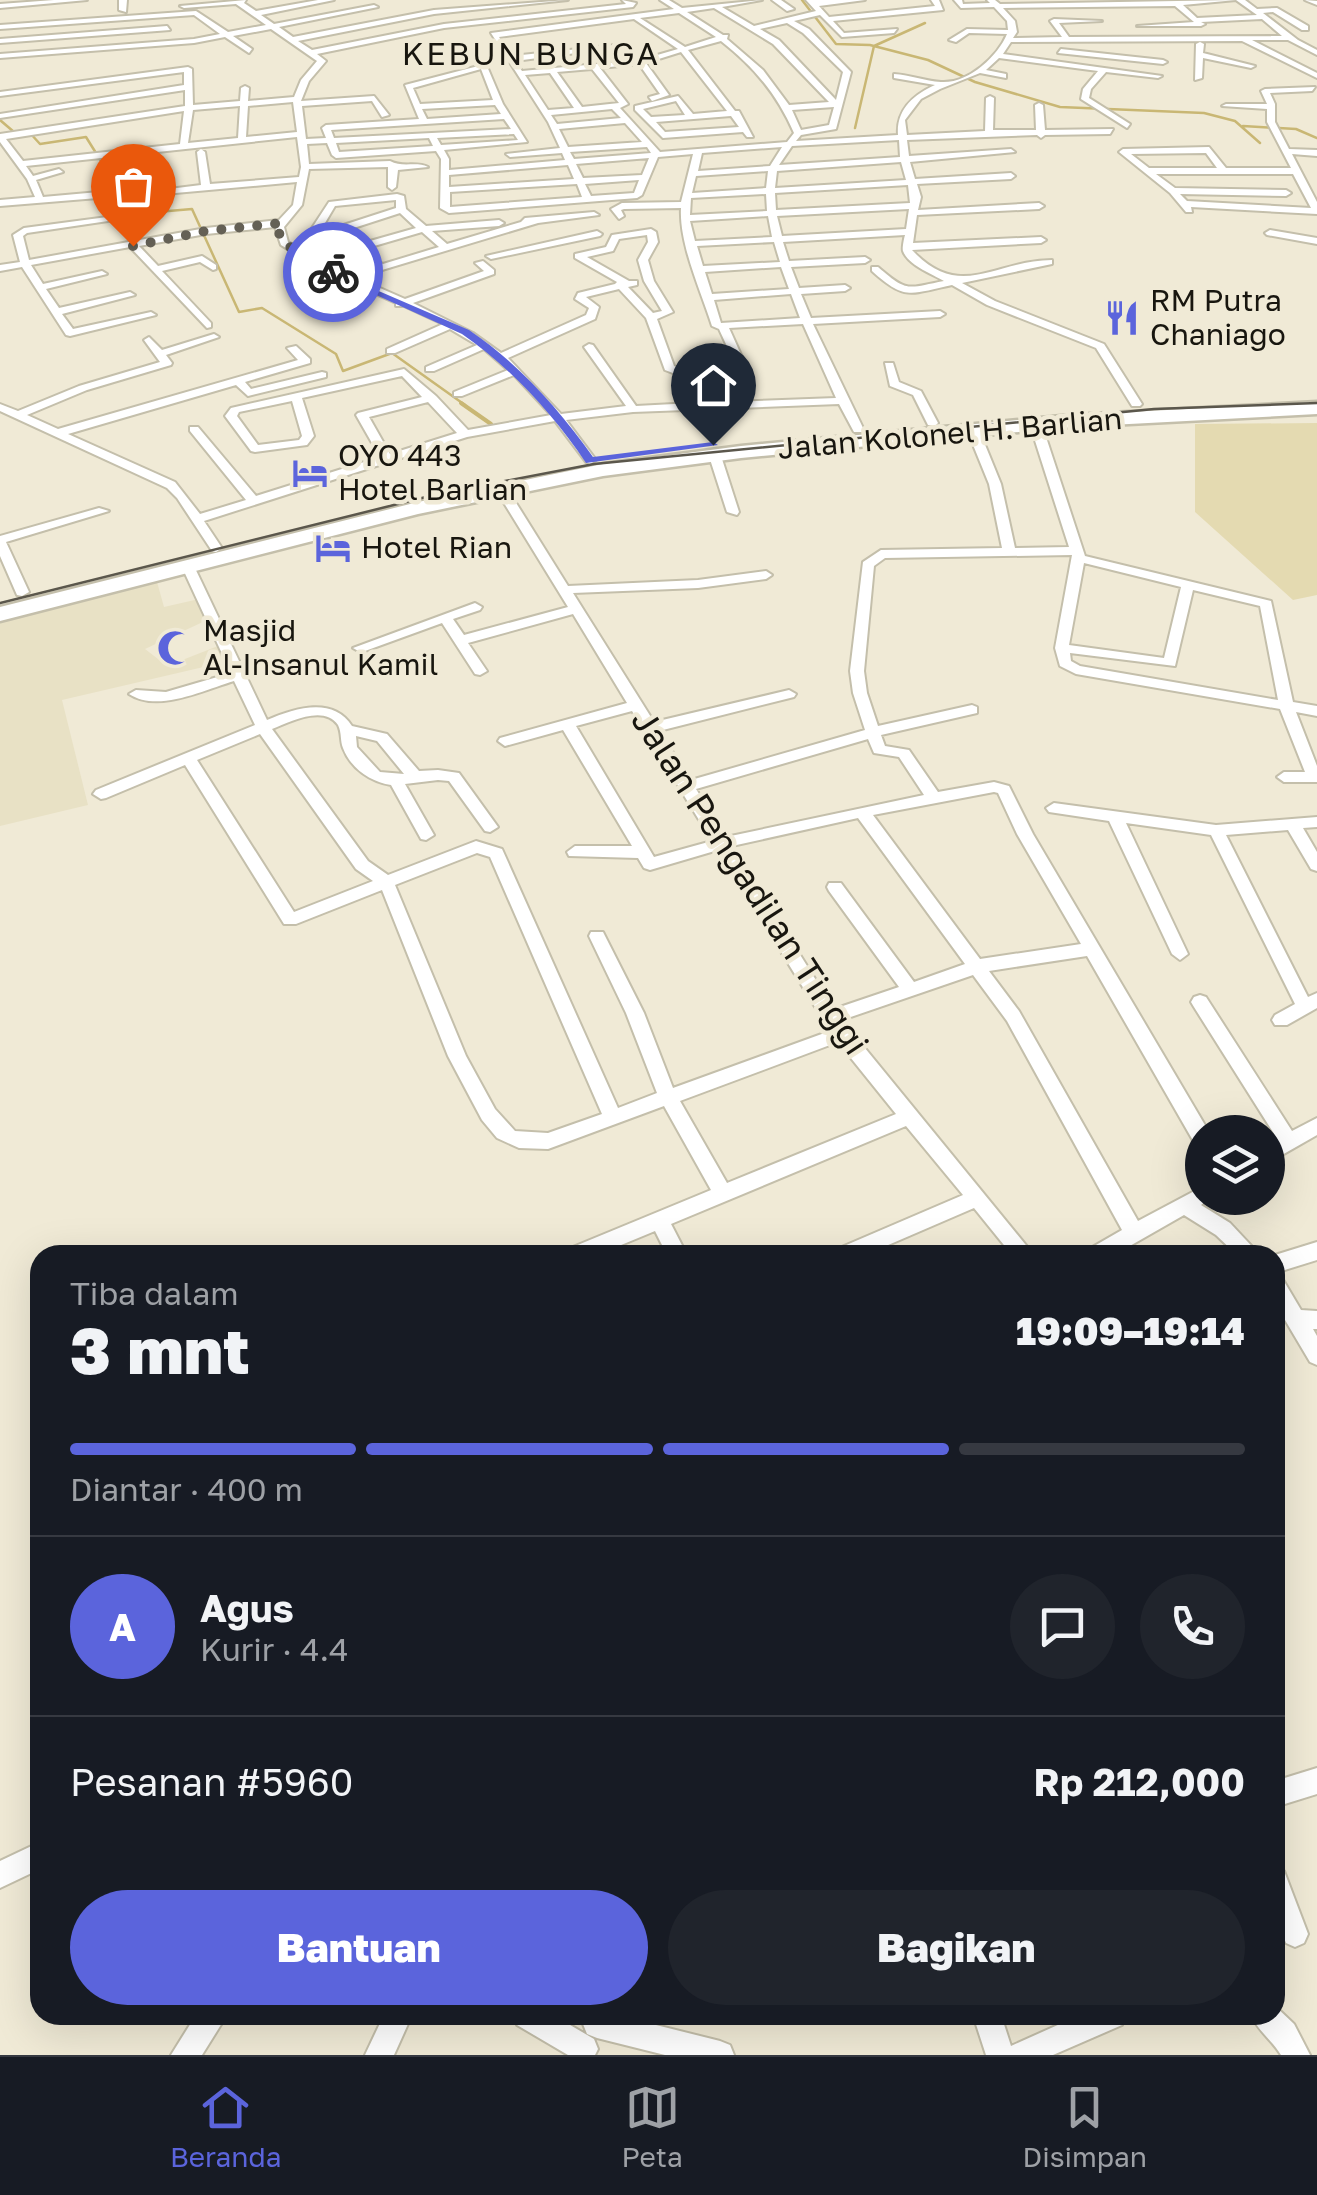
<!DOCTYPE html>
<html lang="id">
<head>
<meta charset="utf-8">
<style>
	:root { --surface:#171b24; --page:#20242c; --text:#f1f3f6; --muted:#9ea1a6; --line:#363941; --accent:#5b64dc }
	body { margin:0; font-family:"Golos Text",sans-serif; background:var(--page); color:var(--text); height:100vh; display:flex; flex-direction:column; font-size:38px; white-space:nowrap }
	* { box-sizing:border-box; margin:0 }
	p { font-size:32px; color:var(--muted) }
	.icon { flex:none; width:55px; height:55px; fill:none; stroke:currentColor; stroke-width:2; stroke-linecap:round; stroke-linejoin:round }
	.map { position:relative; flex:1; overflow:hidden }
	.sheet { position:absolute; left:30px; top:1245px; width:1255px; height:780px; display:flex; flex-direction:column; background:var(--surface); border-radius:30px; box-shadow:0 10px 40px #0002 }
	.sheet>* { flex:none }
	.controls { position:absolute; left:1185px; top:1115px; display:grid; gap:20px }
	.controls a { display:grid; place-items:center; width:100px; height:100px; border-radius:50%; background:var(--surface); box-shadow:0 10px 40px #0002; font-size:50px }
	.pin { position:absolute; display:grid; place-items:center; width:85px; height:85px; color:#fff; margin:-102px -42px; border-radius:50% 50% 50% 0; rotate:-45deg; box-shadow:0 0 10px #0007 }
	.pin .icon { rotate:45deg }
	.courier { position:absolute; display:grid; place-items:center; width:100px; height:100px; margin:-50px; border:8px solid #5b64dc; border-radius:50%; background:#fff; color:#222; box-shadow:0 2px 12px #0007 }
	.head em { font-style:normal; font-weight:800 }
	.head div { display:flex; flex-direction:column-reverse }
	.head { display:flex; align-items:center; justify-content:space-between; height:170px; padding:0 40px }
	h1 { font-size:65px; font-weight:800; line-height:75px }
	.bar { display:grid; grid-template-columns:repeat(4,1fr); gap:15px 10px; align-content:center; height:120px; padding:0 40px }
	.bar i { height:12px; border-radius:8px; background:var(--line) }
	.bar .on { background:var(--accent) }
	.bar p { grid-column:span 4 }
	.line { display:flex; align-items:center; gap:25px; padding:0 40px; border-top:2px solid var(--line) }
	.line div { flex:1 }
	.round { display:grid; place-items:center; flex:none; width:105px; height:105px; border-radius:52px; background:var(--page) }
	.primary-button { display:flex; gap:20px; margin-top:auto; padding:20px 40px }
	.primary-button a { flex:1; height:115px; border-radius:60px; background:var(--accent); color:#fff; font-size:40px; font-weight:800; line-height:115px; text-align:center }
	.primary-button a+a { background:var(--page); color:var(--text) }
	.tabs { display:flex; justify-content:space-around; align-items:center; height:140px; border-top:2px solid var(--line); background:var(--surface); font-size:28px; color:var(--muted) }
	.tabs a { display:grid; justify-items:center; gap:5px }
	.tabs .on { color:var(--accent) }
	.map>svg:first-child { display:block }
</style>
</head>
<body>
<div class="map">
<svg width="1317" height="2055" viewBox="0 0 1317 2055">
	<rect width="100%" height="100%" fill="#f0ead6"/>
	<path fill="#e8e1c5" d="M157,582l7,25 35,-8 6,22 -60,28 22,17 51,-20 7,16 -163,38 26,105 -88,21v-203z"/>
	<path fill="#e4dab1" d="M1317,423v172l-24,5 -98,-88v-88z"/>
	<g fill="none" stroke-linecap="round" stroke-linejoin="round">
		<path stroke="#c9b774" stroke-width="2.5" d="M802,0l34,44 34,1 58,15 47,22 85,25 144,6 31,8 25,22
			M0,120l14,12
			M1243,126l53,3 21,9
			M855,128l19,-82 51,-23
			M30,133l10,11 46,-7 48,77 58,-5 47,103 23,-4 74,46 7,17 49,-18 73,52"/>
		<path stroke="#c9b774" stroke-width="4" d="M461,403l30,21"/>
		<defs>
			<path id="minor" d="M54,0h33l-87,8v-4z
				M119,0h8l-1,12 -7,-2z
				M246,0l-2,3 12,8 62,-11h16l-73,15 13,9 100,-19 4,2 -99,20 14,10 141,-27 134,-10 -134,14 -136,27 14,9 132,-26 182,-20 -4,-4 14,3 -3,4 -189,21 -127,26 9,7 -17,20 -8,20 73,-5 15,19 -7,2 -10,-16 -70,5 4,33 20,-1 -4,-10 4,-3 93,-6 -14,-34 81,-21 17,40 24,38 -83,8 5,9v11l116,-10 -3,-7 -52,4 -4,-3 54,-6 -12,-26 -57,-89 183,-24 -14,-9h9l13,8 80,-8 -40,7 32,19 62,-15 -10,-11h59l-46,6 10,11 106,-11 -4,-6h8l4,10 -110,11 11,12 53,-4 -3,4 -52,4 -22,-22 -26,6 15,8 42,43 -15,57 -35,6 -5,6 102,-6c-2,-25 15,-40 37,-50l-41,-7v-4c16,1 31,7 47,8 27,2 57,-26 66,-48l-38,-1 -13,9 -7,-2 18,-11 41,1 -1,-9 -13,-14 -33,1 -7,-8h8l1,4 27,-1 -3,-3h8l5,4 236,-4 -53,5 14,13 60,-3 -21,-15h9l12,9 20,-1 31,18v4h-6l-29,-18 -10,1 35,27 19,10v5l-29,-15h-36l65,33v5l-75,-37 -231,1 -8,12 159,22 -4,2 -52,-6 -15,17 -2,9 41,26 -3,4 -46,-29 2,-10 15,-18 -99,-13 -13,12 20,4v4l-26,-5 -40,16 -19,10 -16,21 2,15 78,-4 1,-33 4,-2 4,2 -1,32h43l-1,-25 4,-2 4,2 2,25 68,-1 -3,5 -65,1 -4,3 -4,-3 -130,5 2,16 102,-7 4,3 -105,10 5,17 96,-6 4,3 -4,3 -94,5 4,13 -3,13 121,-7 5,3 -5,3 -122,6 -4,28 128,-6 5,3 -5,3 -129,7c48,52 84,10 140,10v4l-90,19 33,18 109,43 38,60 -2,2h-8l-36,-58 -109,-43 -35,-20c-42,9 -47,16 -80,-14v-4h6c30,26 29,21 66,14 -12,-7 -36,-16 -41,-30 -1,-2 1,-13 2,-16l-122,7 6,19 76,-4 5,3 -5,3 -74,4 8,21 46,-3 5,3 -5,3 -44,3 10,24 129,-7 5,3 -5,3 -127,7 51,106 -2,2h-8l-15,-28 -206,8 -67,8 30,40 -6,4 -4,-2 -31,-41 -88,16 -263,84 18,27 -6,4 -4,-1 -35,-53 -10,-10 -167,-77v-7l18,7 61,-25 81,-24 -16,-22 5,-3 13,13 52,-16 5,3 -53,18 6,8 -1,2 -84,25 -60,25 31,14 240,-69 -11,-12 9,-2 14,13v4l-65,19 6,7 71,-17 4,1v4l-78,19 -12,-11 -168,49 107,48 25,32 46,-14 -56,-69v-4h8l58,69 124,-39 -24,-42 2,-2 64,-16 -20,-21 -100,22 12,38 -7,9 -52,7 -4,-1 -26,-35 6,-8 173,-39 32,27 32,34 83,-15 -37,-40 -52,21h-8v-4l54,-22 -24,-21 -50,22h-8v-4l51,-22 -27,-16 -55,24h-8v-4l56,-25 -39,-18h-8v-3l-70,-31 -39,9v-4l32,-9 -38,-23 -6,-18 -69,7 -67,12 19,20 44,-10 14,9v4l-3,1 -13,-8 -38,9 49,52v4l-4,1 -77,-81 -99,18 12,19 59,-13 5,3 -61,15 13,19 71,-16 5,3 -73,19 11,15 78,-17 5,3 -86,21 -4,-1 -44,-68 -22,4v-6l20,-3 -7,-27 11,-7 106,-14 5,3 -108,16 -4,3 6,24 177,-32 73,-8 14,-15 4,-23 -155,14 -5,-3 64,-8 -4,-33 4,-3 4,3 5,32 89,-7 2,-10 -4,-30 -271,29 7,10 26,-7 4,3 -27,8 7,17 67,-6 5,3 -5,3 -110,9v-6l35,-3 -8,-18 -27,-37v-8l185,-28v-16l-185,28v-4l184,-29v-13l-184,24v-4l188,-25 4,2 1,36 47,-4 1,-13 4,-2 4,2 -1,13 46,-4 7,-17 16,-19 -46,-32 -38,7 19,13 -3,4 -24,-16 -31,6 -194,15v-4l194,-15 26,-5 -26,-19 -194,14v-4l196,-14 32,21 38,-7 -30,-21 -52,4 -4,-2zM1175,6l19,16 -57,4h64l4,-2 -4,-2 61,-3 20,17 -213,1 -10,-14 43,-2 -48,-2 -4,2 12,16 -49,1 4,-6 -2,-11 -12,-13zM714,8l59,36 56,58 -40,3 -26,-35 -36,-31 1,-4h-5l-36,-23zM679,13l37,24 -31,10 -45,-29zM634,19l44,30 -38,11 -118,11 -7,-10 115,-15 -4,-2 -114,12 -13,-19zM787,23l16,10 40,39 -7,28 -57,-60 -19,-11zM721,41c33,26 56,53 73,92l-7,9 -127,10 -40,-44 8,-4 -28,-36 39,-4 21,30 -11,3 3,4 17,-6 -23,-32 35,-11 46,59 -34,3 -15,-18 -43,10v4l28,28 80,-6 4,5h6l-14,-26h-4l-47,-61zM481,69l12,31 -73,4 -7,-16zM592,69l27,34 -37,4 -25,-35zM550,73l24,35 -26,2 -23,-35zM676,101l9,14 -34,2 -8,-8zM293,102l4,30 -51,5 2,-31zM495,105l6,9 -74,5 -5,-10zM240,106l-2,32 -50,5 5,-33zM834,107l-5,18 -28,5 -9,-20zM612,109l9,9 -64,6 -6,-9zM184,111l-4,33 -157,17 -17,-22zM731,116l8,11 -74,5 -9,-10zM504,119l7,10 -177,9 -3,-8zM625,123l17,19 -74,5 -9,-18zM514,134l4,6 -77,5 -4,-7zM429,138l4,8 -94,6 -3,-9zM899,140l1,17 -121,8 13,-19zM327,143l5,12 4,3 100,-7 5,8 -1,49 9,5 188,-15 5,-3 16,-38 35,-3 -12,48 -59,1 -11,6 8,10 5,-3 -3,-6 3,-1 57,-1c-2,36 20,83 31,118l7,3 12,26 -35,7 5,3 40,-6 1,-2 -13,-29 74,-4 33,74 -132,5 -9,-29 -21,-8 -17,-47 16,-7 -19,-31 -6,-21 10,-18 -2,-10 -5,-3 -39,6 -6,12 -31,7v4l42,24 -2,2 -37,9 -3,6 14,9 -3,7 -85,38 -28,-20 -60,-30 81,-29v-4l-11,-9 -8,2 9,8 -79,28 -73,-32 -44,-25 -4,-15 18,-22 7,-36 79,-2v20l4,3 4,-3 2,-17 30,-3c-11,-6 -26,1 -38,-6l-81,3 -2,-20zM647,147l4,6 -77,6 -4,-7zM782,147l-12,19 -72,5 4,-18zM649,158l-7,17 -59,3 -7,-14zM901,162l5,18 -131,8 2,-17zM568,165l6,14 -125,8v-12zM768,171l-2,17 -74,5 4,-17zM639,180l-5,13 -43,3 -6,-12zM577,184l5,13 -132,10v-15zM908,185l2,18 -134,7 -1,-17zM766,194l1,17 -77,4 1,-17zM909,209l-3,20 -124,7 -5,-20zM768,216l4,21 -77,4 -5,-20zM647,235l1,7 -10,18 6,21 18,30 -9,2 -25,-26 9,-2v-4h-8l-42,-24 26,-6 6,-12zM774,242l6,20 -77,4 -6,-20zM781,267l8,22 -77,5 -7,-22zM619,289l27,29 19,52 21,8 7,25 -57,3 -43,-61 -4,-1 -5,3 42,59 -65,8 -53,-56 87,-39 4,-12 -13,-10zM791,294l9,24 -79,5 -7,-23zM292,401l10,35 -3,4 -41,5 -21,-29 2,-4zM428,402l29,31 -67,21 -21,-37z
				M772,0h9l13,9 -7,2z
				M1305,0l12,1v4l-10,-4z
				M167,26l3,4 -170,13v-4z
				M1200,42l4,2 -1,9 52,13 -4,2 -48,-10 -1,20 -7,2 1,-36z
				M1061,49l102,11 4,2 -4,2 -105,-11z
				M1315,87l-3,4 -42,2 5,11v18l14,27 28,1v6l-25,-2 25,48v12l-126,-7 1,5h-6l-16,-19 -51,-41 4,-3 86,-2 17,21h65l-24,-46v-13l-45,-3 4,-2h41l-6,-13 4,-2zM1206,153l11,15h-68l-18,-14zM1156,174h137l18,34 -124,-7 -7,-7 106,2 5,-3 -5,-3 -111,-2z
				M397,194l7,2 2,13 20,17 73,-6 5,3 -5,3 -67,5 15,13 74,-22 4,-4 69,-6 5,3 -61,8 -156,47 -35,-16h-7v-4l-22,-13 -6,-9 17,-26zM396,200v8l-71,23 -3,-3 13,-22zM400,213l16,15 -67,19 -20,-11zM422,232l17,15 -56,17 -26,-13z
				M1270,230l47,8v6l-50,-9 -2,-2z
				M597,231l5,3 -2,2 -109,23 -5,-3z
				M885,363h8l6,19 22,9 17,32 -2,2h-8l-15,-30 -23,-9z
				M1036,422l6,3 43,131 186,45 22,101 24,4v10l-21,-4 21,54v16h-33l-7,-5 7,-5h21l-25,-63 -204,-35 -16,-8 -5,-18 17,-93 -187,3 -11,8 -10,105 3,22 11,33 94,-21 5,2v6l-96,22 4,11 24,4 29,42 56,-10 15,4 24,48 176,298h-7v14l-7,-2 -108,-188 -98,15 30,40 119,210 64,-34v11h8l-9,7 29,18 30,32h-23l-21,-20 -32,-20 -70,40h-28l3,-6 33,-19 -115,-209 -34,-46 -131,45 192,235h-22l-38,-47 -109,47h-31l3,-6 126,-54 -57,-69 -235,98 16,31h-20l-12,-24 -58,24h-32l3,-6 143,-59 -47,-84 -116,43 -29,-1 -22,-10 -15,-18 -34,-64 -66,-166 -86,34h-12l-99,-159 -79,33 -5,1 -8,-5 3,-4 159,-65 -21,-44c-30,9 -76,32 -105,13l7,-4 30,2 65,-19 -49,-106 11,-3 74,156c28,-12 66,-24 85,6l35,8 32,37 19,-1 21,3 39,54 -8,5 -5,-1 -36,-50 -11,-1 -33,4 29,51 -8,5 -5,-1 -30,-54c-20,-3 -40,-16 -48,-37 -3,-7 -1,-15 -5,-23 -14,-21 -49,-3 -66,4l96,132 20,14 88,-34 26,8 116,259 39,-15 -31,-80 -37,-77 2,-4h12l2,4 39,77 29,75 157,-57 -112,-181 -68,20 -6,-2 -6,-10 -69,-2 -2,-4 8,-6h57l-69,-116 -58,16 -7,-5 2,-3 127,-35 -54,-89 -105,29 19,28 -7,4 -5,-1 -33,-51 -77,28 -5,1 -7,-4 122,-45 7,4 -2,3 -27,9 11,16 104,-28 -72,-117 6,-4 6,4 60,96 130,-6 68,-9 6,4 -6,4 -68,9 -125,5 81,129 135,-32 7,4 -2,3 -135,34 32,49 174,-50 -12,-37 -3,-22 13,-109 18,-12 121,-2 -13,-64 -22,-54 2,-2 10,2 22,54 14,64 54,-1 -39,-122zM1084,563l97,24 -17,71 -95,-13zM1193,590l67,16 18,94 -198,-34 -9,-5 -1,-8 105,13zM632,711l80,130 -58,16 -78,-131zM260,734l96,135 17,12 -79,31 -97,-152zM356,736l21,5 27,33 -24,-2 -23,-25zM868,739l6,14 25,4 25,38 -198,42 -30,-48zM994,792l4,1 19,41 64,110 -101,15 -107,-144zM858,818l107,146 -51,18 -73,-99h-12l-2,4 2,4 70,96 -65,22 -102,-163zM477,853l13,4 112,257 -54,19 -33,-2 -20,-22 -29,-53 -71,-171zM838,1042l58,72 -169,69 -47,-82z
				M715,452l6,4 18,56 -2,3 -10,-3 -18,-56z
				M99,508l10,3 -103,31 23,50 -7,4 -5,-1 -17,-39v-20z
				M1054,803l162,22 101,-8v10l-14,1 14,24v19l-6,-2 -23,-39 -62,5 82,162 9,-4v15l-30,17h-12l-3,-5 3,-5 20,-11 -84,-169 -85,-12 62,131 -8,6 -8,-6 -63,-133 -60,-9 -3,-4z
				M1200,995l6,2 86,134 25,-13v17l-49,28v-17l10,-6 -84,-133 -3,-5 3,-5z
				M1317,1242v18l-42,13v-18z
				M1275,1275l7,3 19,32 16,1v18h-4l4,7v29l-7,-3 -35,-59z
				M1317,1768v26l-42,13v-26z
				M40,1842v27l-40,19v-27z
				M1275,1867l9,4 24,63 -4,9 -9,4 -9,-4 -11,-27z
				M1275,2006l19,18 16,31h-29c-9,-15 -23,-24 -30,-40h24z
				M196,2015h31l-25,40h-31z
				M384,2015h28l-18,40h-29z
				M513,2015h40l41,24 4,10 -3,6h-27l-51,-30z
				M587,2015h29l104,26 10,4 4,10h-69l-68,-17 -10,-4 -4,-10z
				M973,2015h28l10,31 69,-31h46l-4,10 -69,30h-67z"/>
			<path id="trunk" d="M1317,402v12l-245,13 -331,31 -138,18 -185,38 -418,107v-14l418,-105 185,-38 138,-18 331,-31z"/>
		</defs>
		<use href="#minor" stroke="#c4bfab" stroke-width="4"/>
		<use href="#trunk" stroke="#c4bfab" stroke-width="5"/>
		<use href="#minor" fill="#fff" fill-rule="evenodd"/>
		<use href="#trunk" fill="#fff" fill-rule="evenodd"/>
		<path stroke="#5b574c" stroke-width="2.5" d="M0,603l442,-110 152,-29 560,-55 163,-6"/>
	</g>
	<path fill="#5b64dc" d="M330,270l139,60c49,33 90,79 124,127l120,-15 5,3 -132,18c-33,-49 -75,-95 -124,-129l-132,-60z"/>
	<g fill="none" stroke-linecap="round" stroke-linejoin="round">
		<path stroke="#646055" stroke-width="10" stroke-dasharray="0 18" d="M133,246l73,-15 76,-8 -3,12 14,15 40,22"/>
	</g>
	<defs>
		<symbol id="restaurant-bare" viewBox="-9 -9 18 18"><path d="M-5-6h1v4h1v-4h1v4h1v-4h1v5L-1.5 .5V6h-2V.5L-5-1ZM5-6V6H3V1.5H1.5Q1.5-4 5-6Z" fill="#5b64dc" stroke="#f0ead6" stroke-width="2.5" paint-order="stroke"/></symbol>
		<symbol id="hotel-bare" viewBox="-9 -9 18 18"><path d="M-6-4.5h1.5V1H6V5H4.5V3h-9V5H-6ZM-4 0a1.8 1.8 0 1 1 3.6 0ZM.5 0V-2.5h3Q6-2.5 6 0Z" fill="#5b64dc" stroke="#f0ead6" stroke-width="2.5" paint-order="stroke"/></symbol>
		<symbol id="mosque-bare" viewBox="-9 -9 18 18"><path d="M3.5-4.9A6 6 0 1 0 3.5 4.9A5 5 0 1 1 3.5-4.9Z" fill="#5b64dc" stroke="#f0ead6" stroke-width="2.5" paint-order="stroke"/></symbol>
	</defs>
	<g fill-rule="evenodd">
		<use href="#restaurant-bare" x="1097" y="293" width="50" height="50"/>
		<use href="#hotel-bare" x="285" y="448" width="50" height="50"/>
		<use href="#hotel-bare" x="308" y="523" width="50" height="50"/>
		<use href="#mosque-bare" x="150" y="623" width="50" height="50"/>
	</g>
	<g text-anchor="middle" stroke-width="9" stroke-linejoin="round" paint-order="stroke">
		<g font-size="30" fill="#18160f" stroke="#f0ead6" text-anchor="start">
			<text x="1150" y="311">RM Putra<tspan x="1150" dy="34">Chaniago</tspan></text>
			<text x="338" y="466">OYO 443<tspan x="338" dy="34">Hotel Barlian</tspan></text>
			<text x="361" y="558">Hotel Rian</text>
			<text x="203" y="641">Masjid<tspan x="203" dy="34">Al-Insanul Kamil</tspan></text>
		</g>
		<g font-size="30" fill="#18160f" stroke="#f0ead6">
			<text transform="translate(950 434) rotate(-5)" y="10">Jalan Kolonel H. Barlian</text>
		</g>
		<g font-size="32" letter-spacing="2.5" fill="#18160f" stroke="#f0ead6">
			<text x="531" y="65">KEBUN BUNGA</text>
		</g>
		<g font-size="35" fill="#18160f" stroke="#f0ead6">
			<text transform="translate(750 882) rotate(57)" y="12">Jalan Pengadilan Tinggi</text>
		</g>
	</g>
</svg>
<div class="controls">
<a><svg class="icon" aria-label="layers" viewBox="0 0 24 24"><path d="M12 4l9 5-9 5-9-5zM3 14l9 5 9-5"/></svg></a>
</div>
<div class="pin" style="left:133px;top:246px;background:#ea580c"><svg class="icon" aria-label="bag" viewBox="0 0 24 24"><path d="M5 8h14l-1 12H6zM9 8a3 3 0 0 1 6 0"/></svg></div>
<div class="pin" style="left:713px;top:445px;background:#1f2937"><svg class="icon" aria-label="home" viewBox="0 0 24 24"><path d="M3 11l9-7 9 7M6 9v11h12V9"/></svg></div>
<div class="courier" style="left:333px;top:272px"><svg class="icon" aria-label="bike" viewBox="0 0 24 24"><circle cx="6" cy="16" r="4"/><circle cx="18" cy="16" r="4"/><path d="M6 16l4-8h5l3 8M10 8l3 8H6M13 5h3"/></svg></div>
<section class="sheet">
<div class="head"><div><h1>3 mnt</h1><p>Tiba dalam</p></div><em>19:09–19:14</em></div>
<div class="bar"><i class="on"></i><i class="on"></i><i class="on"></i><i></i><p>Diantar · 400 m</p></div>
<div class="line" style="height:180px"><b class="round" style="background:var(--accent);color:#fff">A</b><div><b>Agus</b><p>Kurir · 4.4</p></div><a class="round"><svg class="icon" aria-label="chat" viewBox="0 0 24 24"><path d="M4 5h16v11H9l-5 4z"/></svg></a><a class="round"><svg class="icon" aria-label="phone" viewBox="0 0 24 24"><path d="M5 4h4l2 5-3 2q2 4 5 5l2-3 5 2v4C11 20 4 13 5 4z"/></svg></a></div>
<div class="line" style="height:130px"><div>Pesanan #5960</div><b>Rp 212,000</b></div>
<div class="primary-button"><a>Bantuan</a><a>Bagikan</a></div>
</section>
</div>
<nav class="tabs">
<a class="on"><svg class="icon" aria-label="home" viewBox="0 0 24 24"><path d="M3 11l9-7 9 7M6 9v11h12V9"/></svg>Beranda</a>
<a><svg class="icon" aria-label="map" viewBox="0 0 24 24"><path d="M3 6l6-2 6 2 6-2v14l-6 2-6-2-6 2zM9 4v14M15 6v14"/></svg>Peta</a>
<a><svg class="icon" aria-label="saved" viewBox="0 0 24 24"><path d="M7 4h10v16l-5-4-5 4z"/></svg>Disimpan</a>
</nav>
</body>
</html>
